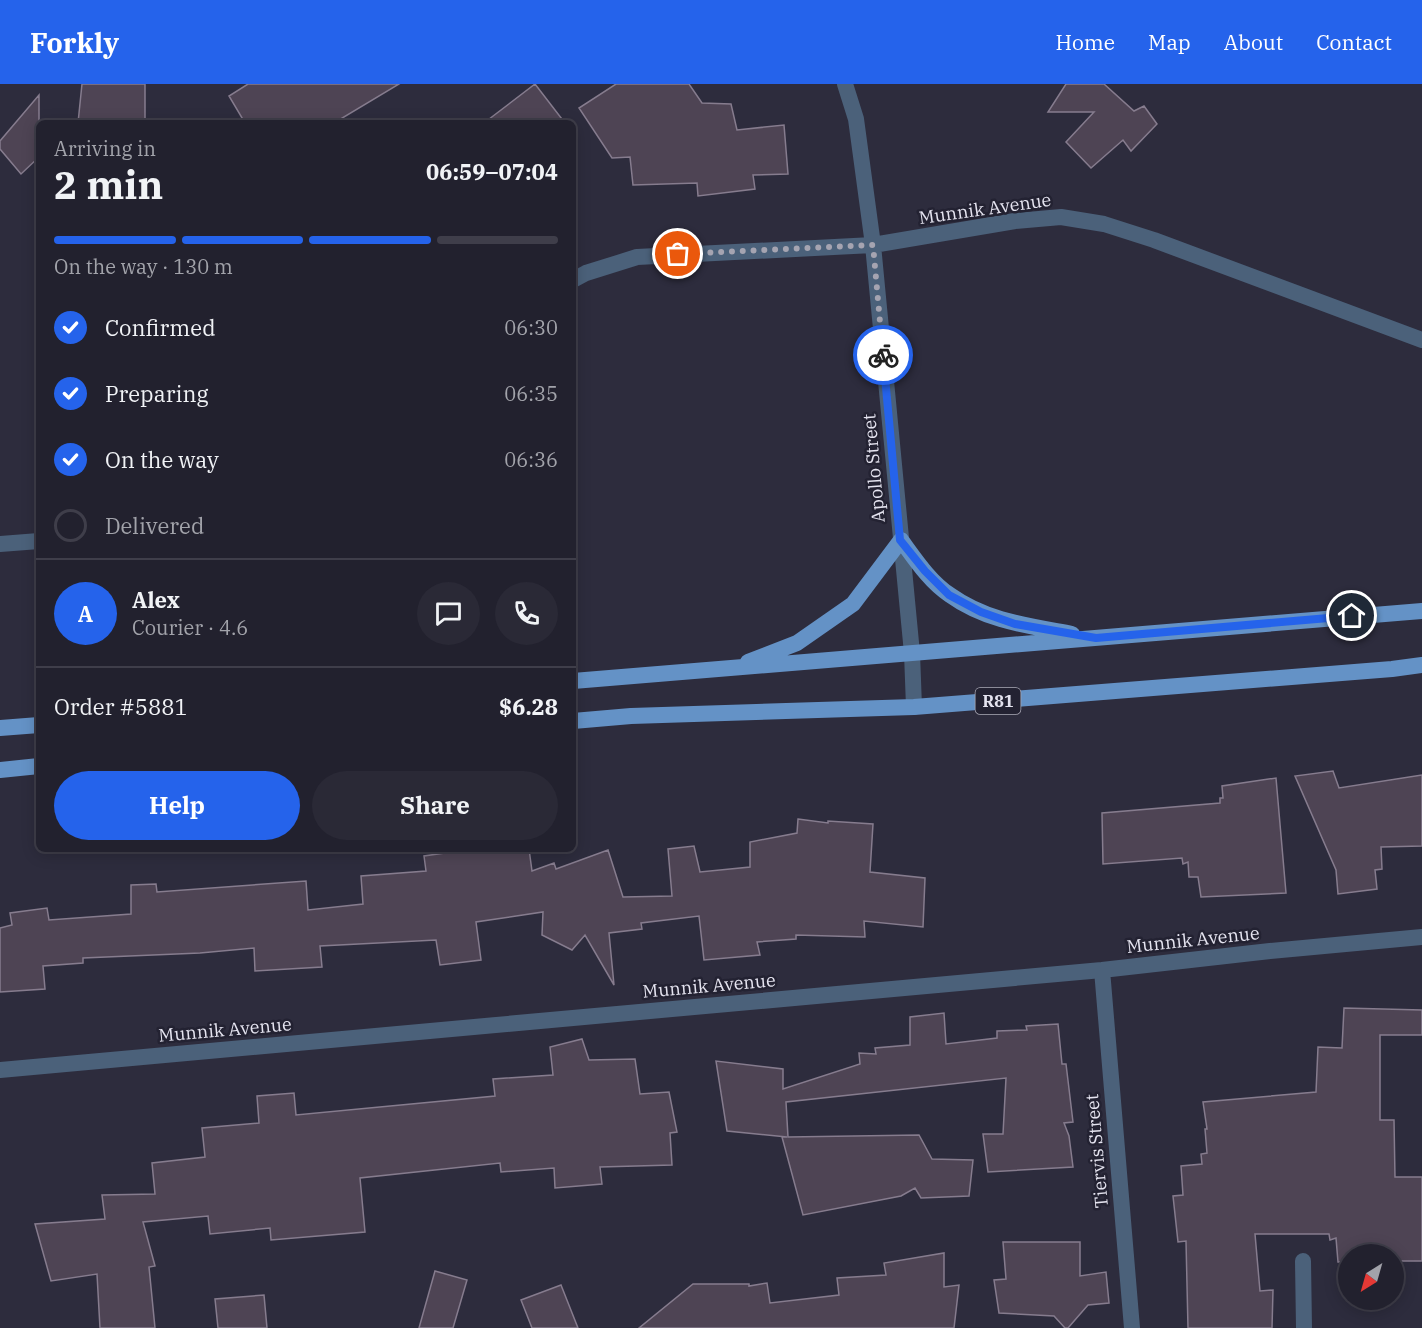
<!DOCTYPE html>
<html lang="en">
<head>
<meta charset="utf-8">
<style>
	:root { --surface:#22212e; --page:#2a2936; --text:#f1f3f6; --muted:#a2a3aa; --line:#3f3e4a; --accent:#2563eb }
	body { margin:0; font-family:"IBM Plex Serif",serif; background:var(--page); color:var(--text); height:100vh; display:flex; flex-direction:column; font-size:22px; white-space:nowrap }
	* { box-sizing:border-box; margin:0 }
	p { font-size:20px; color:var(--muted) }
	.icon { flex:none; width:33px; height:33px; fill:none; stroke:currentColor; stroke-width:2; stroke-linecap:round; stroke-linejoin:round }
	.map { position:relative; flex:1; overflow:hidden }
	.sheet { position:absolute; left:36px; top:36px; width:540px; height:732px; display:flex; flex-direction:column; background:var(--surface); border-radius:9px; box-shadow:0 3px 15px #0003,0 0 0 2px var(--line) }
	.sheet>* { flex:none }
	.needle { width:39px; rotate:217deg }
	.tools { position:absolute; left:1338px; top:1160px; display:grid; gap:12px }
	.tools a { display:grid; place-items:center; width:66px; height:66px; border-radius:50%; background:var(--surface); box-shadow:0 3px 15px #0003,0 0 0 2px var(--line); font-size:30px }
	.pin { position:absolute; display:grid; place-items:center; width:51px; height:51px; color:#fff; margin:-26px; border:3px solid #fff; border-radius:50%; box-shadow:0 2px 6px #0007 }
	.courier { position:absolute; display:grid; place-items:center; width:60px; height:60px; margin:-30px; border:4px solid #2563eb; border-radius:50%; background:#fff; color:#222; box-shadow:0 2px 8px #0007 }
	.head em { font-style:normal; font-weight:700 }
	.head div { display:flex; flex-direction:column-reverse }
	.head { display:flex; align-items:center; justify-content:space-between; height:102px; padding:0 18px }
	h1 { font-size:39px; font-weight:700; line-height:45px }
	.bar { display:grid; grid-template-columns:repeat(4,1fr); gap:9px 6px; align-content:center; height:72px; padding:0 18px }
	.bar i { height:8px; border-radius:4px; background:var(--line) }
	.bar .on { background:var(--accent) }
	.bar p { grid-column:span 4 }
	.line { display:flex; align-items:center; gap:15px; padding:0 18px; border-top:2px solid var(--line) }
	.line div { flex:1 }
	.round { display:grid; place-items:center; flex:none; width:63px; height:63px; border-radius:32px; background:var(--page) }
	ol { padding:0 18px; list-style:none }
	li { display:flex; align-items:center; gap:18px; height:66px }
	li p { margin-inline-start:auto }
	li .icon { padding:6px; border-radius:50%; background:var(--accent); color:#fff; stroke-width:4 }
	li:last-child { color:var(--muted) }
	li i { width:33px; height:33px; border:3px solid var(--line); border-radius:50% }
	.button { display:flex; gap:12px; margin-top:auto; padding:12px 18px }
	.button a { flex:1; height:69px; border-radius:36px; background:var(--accent); color:#fff; font-size:24px; font-weight:700; line-height:69px; text-align:center }
	.button a+a { background:var(--page); color:var(--text) }
	header { display:flex; align-items:center; gap:36px; box-sizing:border-box; height:84px; padding:0 30px; background:var(--accent); color:#fff }
	header strong { font-size:28px }
	nav { display:flex; gap:33px; margin-inline-start:auto; font-size:21px }
	.map>svg:first-child { display:block }
</style>
</head>
<body>
<header>
<strong>Forkly</strong>
<nav><a>Home</a><a>Map</a><a>About</a><a>Contact</a></nav>
</header>
<div class="map">
<svg width="1422" height="1244" viewBox="0 0 1422 1244">
	<rect width="100%" height="100%" fill="#2d2c3d"/>
	<path fill="#4e4454" stroke="#867c8e" stroke-width="1.5" d="M82,0h63v39h-67z
		M248,0h151l-65,39h-89l-16,-27z
		M535,0l30,39h-81z
		M616,0h73l13,19 29,1 6,26 47,-5 4,49 -35,1 2,14 -57,7 -1,-13 -64,2 -3,-28 -18,1 -33,-50z
		M1066,0h38l30,27 10,-5 13,18 -26,27 -8,-11 -32,28 -25,-26 28,-30h-46z
		M39,11v62l-18,17 -21,-25v-8z
		M1333,687l6,17 83,-13v71l-41,1 1,22 -7,1 2,19 -39,5 -2,-24 -41,-94z
		M1276,694l10,115 -85,4 -3,-20h-9l-1,-15 -5,2 -1,-6 -79,6 -1,-51 118,-10v-5h3l-1,-12z
		M798,735l30,4v-2l45,3 -3,48 55,6 -2,49 -59,-6 1,16 -69,-2v4l-39,3 3,13 -56,5 -5,-44 -58,7 1,6 -33,4 5,52 -29,-50 -13,15 -30,-15 1,-23 -67,10 5,38 -41,5 -4,-25 -116,6 2,21 -67,4 -1,-23 -54,5 -117,5v5l-40,3 2,23 -45,3v-64l12,-3 -2,-12 37,-5 2,12 82,-6v-29l25,-1 1,8 149,-11 2,29 55,-6 -2,-28 65,-5 -2,-15 49,-7h56l3,22 22,-8 2,6 52,-19 15,47 49,-1 -4,-47 26,-3 6,26 50,-5v-25l47,-9z
		M1344,924l78,2v25h-42v85h14l1,57h27v84h-28v-7h-46v8h-10l-2,-24 -6,2 -1,-6h-74l5,57 13,-1 -1,38h-84l-2,-87 -8,1 -5,-46 10,-1 -2,-29 21,-2 -1,-10 6,-1 -2,-24h2l-4,-27 113,-10 2,-45 24,1z
		M944,929l2,31 51,-6v-7l30,-1 -1,-4 32,-2 4,40h4l7,58 -9,1 5,13 4,31 -85,5 -5,-38h20l3,-56 -220,24 2,35 131,-2 13,24 41,1 -4,36 -48,2 -6,-10 -14,8 -98,19 -21,-78h5l-60,-6 -11,-70 67,8v20l77,-25 -1,-11 17,1 -1,-6 35,-3v-28z
		M582,955l7,21 46,-1 5,35 29,-2 8,40 -7,1 2,32 -72,2 2,17 -47,4 -1,-20 -53,4 -1,-9 -140,15 5,54 -94,8 -1,-12 -60,6 -2,-18 -65,6 12,44 -6,1 6,61h-55l-3,-54 -46,7 -16,-57 70,-5 -3,-24 53,-1 -3,-31 53,-6 -3,-29 57,-5 -2,-27 37,-3 2,22 199,-19 -2,-17 60,-4 -3,-28z
		M1003,1158h77v34l26,-4 3,31 -21,2 -20,23h-3l-11,-12 -55,-3 -5,-33 12,-1z
		M944,1169v34l15,-2 -5,43h-315l54,-44h56v2l18,-3 3,20 69,-8 -2,-17 49,-3 -2,-12z
		M435,1187l32,9 -14,48h-34z
		M561,1201l17,43h-46l-11,-28z
		M264,1211l3,33h-49l-3,-29z"/>
	<g fill="none" stroke-linecap="round" stroke-linejoin="round">
		<path stroke="#4b617a" stroke-width="16" d="M1303,1177l1,67"/>
		<path stroke="#4b617a" stroke-width="16" d="M845,0l11,35 17,126 39,408 2,54
			M573,196l13,-7 51,-16 236,-12 142,-24 46,-4 43,7 50,16 268,100
			M0,460l39,-3
			M1102,886l30,358
			M0,986l1102,-100 168,-19 152,-14"/>
		<path stroke="#6492c6" stroke-width="16" d="M748,578l49,-19 56,-39 48,-64c14,19 29,42 49,55 36,26 79,31 122,39
			M573,597l849,-70
			M573,637l58,-5 283,-9 478,-38 30,-4
			M0,644l39,-3
			M0,686l39,-4"/>
	</g>
	<g fill="none" stroke-linecap="round" stroke-linejoin="round">
		<path stroke="#a5a4b1" stroke-width="6" stroke-dasharray="0 10.8" d="M678,170l195,-9 10,110"/>
		<path stroke="#2563eb" stroke-width="8" d="M883,271l17,185 25,31 24,24 32,17 34,12 81,14 256,-22"/>
	</g>
	<g text-anchor="middle" stroke-width="5" stroke-linejoin="round" paint-order="stroke">
		<rect fill="#232232" stroke="#abaab7" stroke-width="1.5" x="975.5" y="604" width="45" height="26" rx="4.5"/>
		<g font-size="16" font-weight="bold" fill="#e5e4f0">
			<text x="998" y="623">R81</text>
		</g>
		<g font-size="18" fill="#e5e4f0" stroke="#232232">
			<text transform="translate(985 125) rotate(-8)" y="6">Munnik Avenue</text>
			<text transform="translate(874 384) rotate(-95)" y="6">Apollo Street</text>
			<text transform="translate(1193 856) rotate(-6)" y="6">Munnik Avenue</text>
			<text transform="translate(709 902) rotate(-5)" y="6">Munnik Avenue</text>
			<text transform="translate(225 946) rotate(-5)" y="6">Munnik Avenue</text>
			<text transform="translate(1097 1067) rotate(-95)" y="6">Tiervis Street</text>
		</g>
	</g>
</svg>
<div class="tools">
<a><svg class="needle" viewBox="-14 -14 28 28"><path d="M0-13l5 13h-10z" fill="#e53935"/><path d="M0 13l5-13h-10z" fill="#a2a3aa"/></svg></a>
</div>
<div class="pin" style="left:678px;top:170px;background:#ea580c"><svg class="icon" aria-label="bag" viewBox="0 0 24 24"><path d="M5 8h14l-1 12H6zM9 8a3 3 0 0 1 6 0"/></svg></div>
<div class="pin" style="left:1352px;top:532px;background:#1f2937"><svg class="icon" aria-label="home" viewBox="0 0 24 24"><path d="M3 11l9-7 9 7M6 9v11h12V9"/></svg></div>
<div class="courier" style="left:883px;top:271px"><svg class="icon" aria-label="bike" viewBox="0 0 24 24"><circle cx="6" cy="16" r="4"/><circle cx="18" cy="16" r="4"/><path d="M6 16l4-8h5l3 8M10 8l3 8H6M13 5h3"/></svg></div>
<section class="sheet">
<div class="head"><div><h1>2 min</h1><p>Arriving in</p></div><em>06:59–07:04</em></div>
<div class="bar"><i class="on"></i><i class="on"></i><i class="on"></i><i></i><p>On the way · 130 m</p></div>
<ol>
<li><svg class="icon" aria-label="check" viewBox="0 0 24 24"><path d="M5 12l5 5 9-10"/></svg>Confirmed<p>06:30</p></li>
<li><svg class="icon" aria-label="check" viewBox="0 0 24 24"><path d="M5 12l5 5 9-10"/></svg>Preparing<p>06:35</p></li>
<li><svg class="icon" aria-label="check" viewBox="0 0 24 24"><path d="M5 12l5 5 9-10"/></svg>On the way<p>06:36</p></li>
<li><i></i>Delivered</li>
</ol>
<div class="line" style="height:108px"><b class="round" style="background:var(--accent);color:#fff">A</b><div><b>Alex</b><p>Courier · 4.6</p></div><a class="round"><svg class="icon" aria-label="chat" viewBox="0 0 24 24"><path d="M4 5h16v11H9l-5 4z"/></svg></a><a class="round"><svg class="icon" aria-label="phone" viewBox="0 0 24 24"><path d="M5 4h4l2 5-3 2q2 4 5 5l2-3 5 2v4C11 20 4 13 5 4z"/></svg></a></div>
<div class="line" style="height:78px"><div>Order #5881</div><b>$6.28</b></div>
<div class="button"><a>Help</a><a>Share</a></div>
</section>
</div>
</body>
</html>
